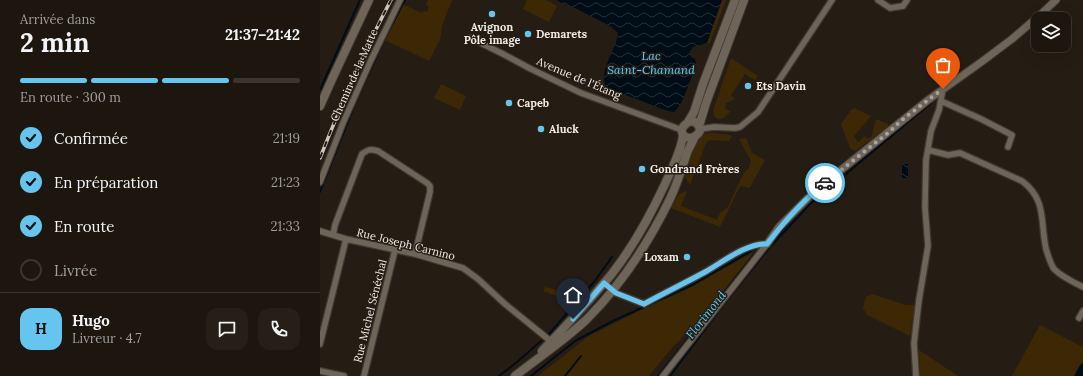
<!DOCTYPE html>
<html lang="fr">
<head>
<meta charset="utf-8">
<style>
	:root { --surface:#1c160e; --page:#251f17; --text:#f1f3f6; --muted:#a09f9e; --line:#3a352e; --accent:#65c5ee }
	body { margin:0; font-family:Lora,serif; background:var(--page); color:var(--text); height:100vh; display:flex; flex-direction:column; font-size:15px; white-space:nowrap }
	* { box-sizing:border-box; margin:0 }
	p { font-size:13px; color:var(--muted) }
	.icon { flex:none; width:22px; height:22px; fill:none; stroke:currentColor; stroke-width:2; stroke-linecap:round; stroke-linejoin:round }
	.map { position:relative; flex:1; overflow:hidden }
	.details { display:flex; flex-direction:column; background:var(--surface); width:320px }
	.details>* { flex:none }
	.controls { position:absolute; left:711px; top:12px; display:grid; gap:8px }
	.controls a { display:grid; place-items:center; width:40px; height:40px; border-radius:8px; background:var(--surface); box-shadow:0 4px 16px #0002,0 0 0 1px var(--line); font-size:20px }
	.pin { position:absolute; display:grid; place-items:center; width:34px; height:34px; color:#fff; margin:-41px -17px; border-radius:50% 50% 50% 0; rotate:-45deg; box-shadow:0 0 4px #0007 }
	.pin .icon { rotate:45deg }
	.courier { position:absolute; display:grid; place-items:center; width:40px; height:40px; margin:-20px; border:3px solid #65c5ee; border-radius:50%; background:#fff; color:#222; box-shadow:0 1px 5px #0007 }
	.summary em { font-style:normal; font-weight:800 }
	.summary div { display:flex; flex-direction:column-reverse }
	.summary { display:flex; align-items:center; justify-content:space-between; height:68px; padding:0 20px }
	h1 { font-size:26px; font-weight:800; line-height:30px }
	.bar { display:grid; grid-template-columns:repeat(4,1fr); gap:6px 4px; align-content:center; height:48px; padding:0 20px }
	.bar i { height:5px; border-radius:3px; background:var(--line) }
	.bar .active { background:var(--accent) }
	.bar p { grid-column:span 4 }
	.line { display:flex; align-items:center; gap:10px; padding:0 20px; border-top:1px solid var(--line) }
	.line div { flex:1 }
	.round { display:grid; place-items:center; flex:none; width:42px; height:42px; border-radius:12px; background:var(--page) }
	ol { padding:0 20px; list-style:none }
	li { display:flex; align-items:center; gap:12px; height:44px }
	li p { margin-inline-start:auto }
	li .icon { padding:4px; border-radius:50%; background:var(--accent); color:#111; stroke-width:4 }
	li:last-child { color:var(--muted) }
	li i { width:22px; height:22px; border:2px solid var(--line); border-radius:50% }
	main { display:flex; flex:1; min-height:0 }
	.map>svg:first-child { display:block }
</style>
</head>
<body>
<main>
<section class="details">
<div class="summary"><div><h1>2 min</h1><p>Arrivée dans</p></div><em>21:37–21:42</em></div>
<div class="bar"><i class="active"></i><i class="active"></i><i class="active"></i><i></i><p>En route · 300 m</p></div>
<ol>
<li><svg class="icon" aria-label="check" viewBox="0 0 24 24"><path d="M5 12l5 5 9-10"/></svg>Confirmée<p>21:19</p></li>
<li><svg class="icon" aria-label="check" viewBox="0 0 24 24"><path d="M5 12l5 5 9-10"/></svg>En préparation<p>21:23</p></li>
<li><svg class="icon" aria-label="check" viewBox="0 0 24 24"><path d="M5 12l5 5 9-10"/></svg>En route<p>21:33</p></li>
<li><i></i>Livrée</li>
</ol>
<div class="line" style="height:72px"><b class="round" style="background:var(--accent);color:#111">H</b><div><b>Hugo</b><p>Livreur · 4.7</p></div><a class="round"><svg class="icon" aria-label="chat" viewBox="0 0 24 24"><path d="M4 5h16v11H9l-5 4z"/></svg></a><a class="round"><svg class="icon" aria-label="phone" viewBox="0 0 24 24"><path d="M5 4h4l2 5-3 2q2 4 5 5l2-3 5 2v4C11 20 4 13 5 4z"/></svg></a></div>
</section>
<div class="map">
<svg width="763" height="376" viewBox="0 0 763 376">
	<defs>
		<pattern id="water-waves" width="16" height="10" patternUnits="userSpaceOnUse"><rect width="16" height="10" fill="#000c16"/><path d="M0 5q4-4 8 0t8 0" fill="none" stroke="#263038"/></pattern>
	</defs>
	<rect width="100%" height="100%" fill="#251d13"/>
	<path fill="#3d2806" d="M108,0h24l-10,26 -2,14 -11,21 -44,-21 17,-36 20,9 2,-2 3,1 2,-5 -3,-2z
		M207,0h19l11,6 -8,16 -26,-13z
		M402,0h4l-16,43h-3z
		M411,58l27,18 -3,4 -10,-6 -14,21 4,4 -9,4 -1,6 6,2c-5,4 -9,12 -16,6l-2,-6z
		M121,84l25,12 -6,14 -26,-12z
		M534,108l17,8 -17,20 4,6 7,-6 3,3 4,-3v-2l4,-15 12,5v3l-33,24 -5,-3 -9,-24 10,-14z
		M392,133l18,2 2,2 -3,4 -20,-1 -3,3 -16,42 -5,-9c3,-8 11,-37 18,-41 2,-2 6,-2 9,-2z
		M426,138l6,15 13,7 -16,29v-1l-9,-2 -20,41 -49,-19 8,-14 8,-3 -6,15 36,14 3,-7 8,-6 10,-22 6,-12 5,-5 2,-7 -12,-22z
		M432,253h1l-47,60 -35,36 -22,27h-111l51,-40 50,-25 55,-25 15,-9z
		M225,287l24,6 -5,5 -14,-4v-1l-5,-1h-2z
		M552,294l34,11h9l-5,31 -43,-21 -4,-7 3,-11z
		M720,325l43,22v16l-8,13h-63z
		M599,350l39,26h-38z"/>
	<path fill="url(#water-waves)" d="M237,0h165l-15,43 -14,4 -4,6 2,4 4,2 1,5c-4,11 -13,42 -22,48l-6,-1 -53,-20 -9,-4c-1,-3 -2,-7 -2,-10 0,-15 12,-27 14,-44l-8,-7 -35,-18 -14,-5z
		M582,164h6v14h-6z"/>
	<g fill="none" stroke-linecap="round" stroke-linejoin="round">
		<path stroke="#000c16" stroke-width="2" d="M0,90l40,-90
			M0,192l37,-93 29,-63 19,-36
			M229,334l45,-52 18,-25
			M179,376l18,-14 24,-21
			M211,376l44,-35 38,-20 79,-36 59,-34
			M245,376l16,-20
			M338,376l96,-121
			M350,376l54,-72 46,-57 40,-43 121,-101"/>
		<path stroke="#000c16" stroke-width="7" d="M758,376l5,-9"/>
		<defs>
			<path id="minor" d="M558,0l12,8 13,-2 4,-6
				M151,38l32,16 28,15 50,24 101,37
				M621,101l40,18 31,16 -4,12
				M380,129l14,-2 21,1 5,-1 18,-15 74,-112
				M608,150l20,5 12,-2 62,28c25,19 18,40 24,68 2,6 4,14 8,20 8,8 19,13 29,18
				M0,182l23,-59 28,-63 29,-60
				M0,231l26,8 69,15 48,14 15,11 27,25 48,39
				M13,235l2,-10 27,-71c7,-5 8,-5 16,-3l49,32 3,3v6l-15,62
				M284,283l12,10 28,11c20,-11 41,-21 61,-32 18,-10 41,-29 62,-28
				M759,318l4,-7
				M0,344l26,-105
				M0,371l24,5
				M44,376l31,-126
				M343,376l104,-132
				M596,376l-2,-33 5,-43 9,-54 -3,-39 1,-47 5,-29 8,-21 4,-21"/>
			<path id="tertiary" d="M447,244l12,-17 37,-37 112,-90 52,-37 32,-24 28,-24 16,-15"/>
			<path id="secondary" d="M0,106l13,-29 36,-77
				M368,122l6,-10 9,-28 32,-84
				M379,126l-4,-4c-4,-1 -6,-1 -9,2 -12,9 5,22 14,7l-1,-5 7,-23 38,-103
				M222,351c19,-20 38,-40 56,-61 5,-6 11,-12 16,-19 20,-26 37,-57 51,-87 7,-16 16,-32 18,-49
				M195,376c24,-19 50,-36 72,-57 34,-34 62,-77 83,-120 7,-15 12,-31 17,-46 2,-6 6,-11 8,-17"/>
		</defs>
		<use href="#minor" stroke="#403934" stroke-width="8"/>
		<use href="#tertiary" stroke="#403934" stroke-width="9"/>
		<use href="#secondary" stroke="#403934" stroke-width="10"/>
		<use href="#minor" stroke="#6e6458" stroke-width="5.5"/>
		<use href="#tertiary" stroke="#6e6458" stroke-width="7"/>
		<use href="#secondary" stroke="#6e6458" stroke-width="8"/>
		<defs>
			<path id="rail" d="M0,158c21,-53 44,-107 71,-158"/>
		</defs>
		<use href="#rail" stroke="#cbc6be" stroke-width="3.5"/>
		<use href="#rail" stroke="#251d13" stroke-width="2" stroke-dasharray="6" stroke-linecap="butt"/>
	</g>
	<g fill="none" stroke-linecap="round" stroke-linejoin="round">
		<path stroke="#a9a39b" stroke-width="4" stroke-dasharray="0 7.2" d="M505,183l64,-51 13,-12 26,-20 15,-11"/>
		<path stroke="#65c5ee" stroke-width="5" d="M253,319l31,-36 12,10 28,11c20,-11 41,-21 61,-32 18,-10 41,-29 62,-28 17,-22 36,-44 58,-61"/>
	</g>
	<g fill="#65c5ee" stroke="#251d13" stroke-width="1.5">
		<circle cx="172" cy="14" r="4"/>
		<circle cx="208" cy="34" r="4"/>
		<circle cx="428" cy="86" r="4"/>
		<circle cx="189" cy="103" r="4"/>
		<circle cx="221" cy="129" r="4"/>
		<circle cx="322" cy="169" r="4"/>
		<circle cx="367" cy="257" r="4"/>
	</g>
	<g text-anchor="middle" stroke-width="3" stroke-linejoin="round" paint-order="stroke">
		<g font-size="11" font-weight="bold" fill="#f0ebe4" stroke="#251d13" text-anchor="start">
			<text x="172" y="31" text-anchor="middle">Avignon<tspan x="172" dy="13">Pôle image</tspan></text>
			<text x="216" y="38">Demarets</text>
			<text x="436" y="90">Ets Davin</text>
			<text x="197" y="107">Capeb</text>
			<text x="229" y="133">Aluck</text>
			<text x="330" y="173">Gondrand Frères</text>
			<text x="359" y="261" text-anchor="end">Loxam</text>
		</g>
		<g font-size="11" fill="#f0ebe4" stroke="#251d13">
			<text transform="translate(34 75) rotate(-66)" y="4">Chemin de la Matte</text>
			<text transform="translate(259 78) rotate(23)" y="4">Avenue de l'Étang</text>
			<text transform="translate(86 244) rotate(14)" y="4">Rue Joseph Carnino</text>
			<text transform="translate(50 311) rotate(-76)" y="4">Rue Michel Sénéchal</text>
		</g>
		<g font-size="12" font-style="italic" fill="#5bcefe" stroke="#251d13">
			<text x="331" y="60">Lac<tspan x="331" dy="14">Saint-Chamand</tspan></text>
			<text transform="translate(386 315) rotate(-52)" y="4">Florimond</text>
		</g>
	</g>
</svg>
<div class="controls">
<a><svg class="icon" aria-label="layers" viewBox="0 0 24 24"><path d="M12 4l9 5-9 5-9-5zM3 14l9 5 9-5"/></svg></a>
</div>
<div class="pin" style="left:623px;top:89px;background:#ea580c"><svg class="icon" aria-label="bag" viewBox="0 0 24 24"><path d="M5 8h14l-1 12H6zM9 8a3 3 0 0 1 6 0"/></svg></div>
<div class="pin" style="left:253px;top:319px;background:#1f2937"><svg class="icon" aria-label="home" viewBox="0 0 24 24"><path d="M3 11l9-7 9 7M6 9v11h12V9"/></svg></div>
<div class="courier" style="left:505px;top:183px"><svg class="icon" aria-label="car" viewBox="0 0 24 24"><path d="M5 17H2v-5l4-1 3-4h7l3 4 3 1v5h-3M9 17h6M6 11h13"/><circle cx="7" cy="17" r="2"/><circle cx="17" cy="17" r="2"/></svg></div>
</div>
</main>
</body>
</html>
